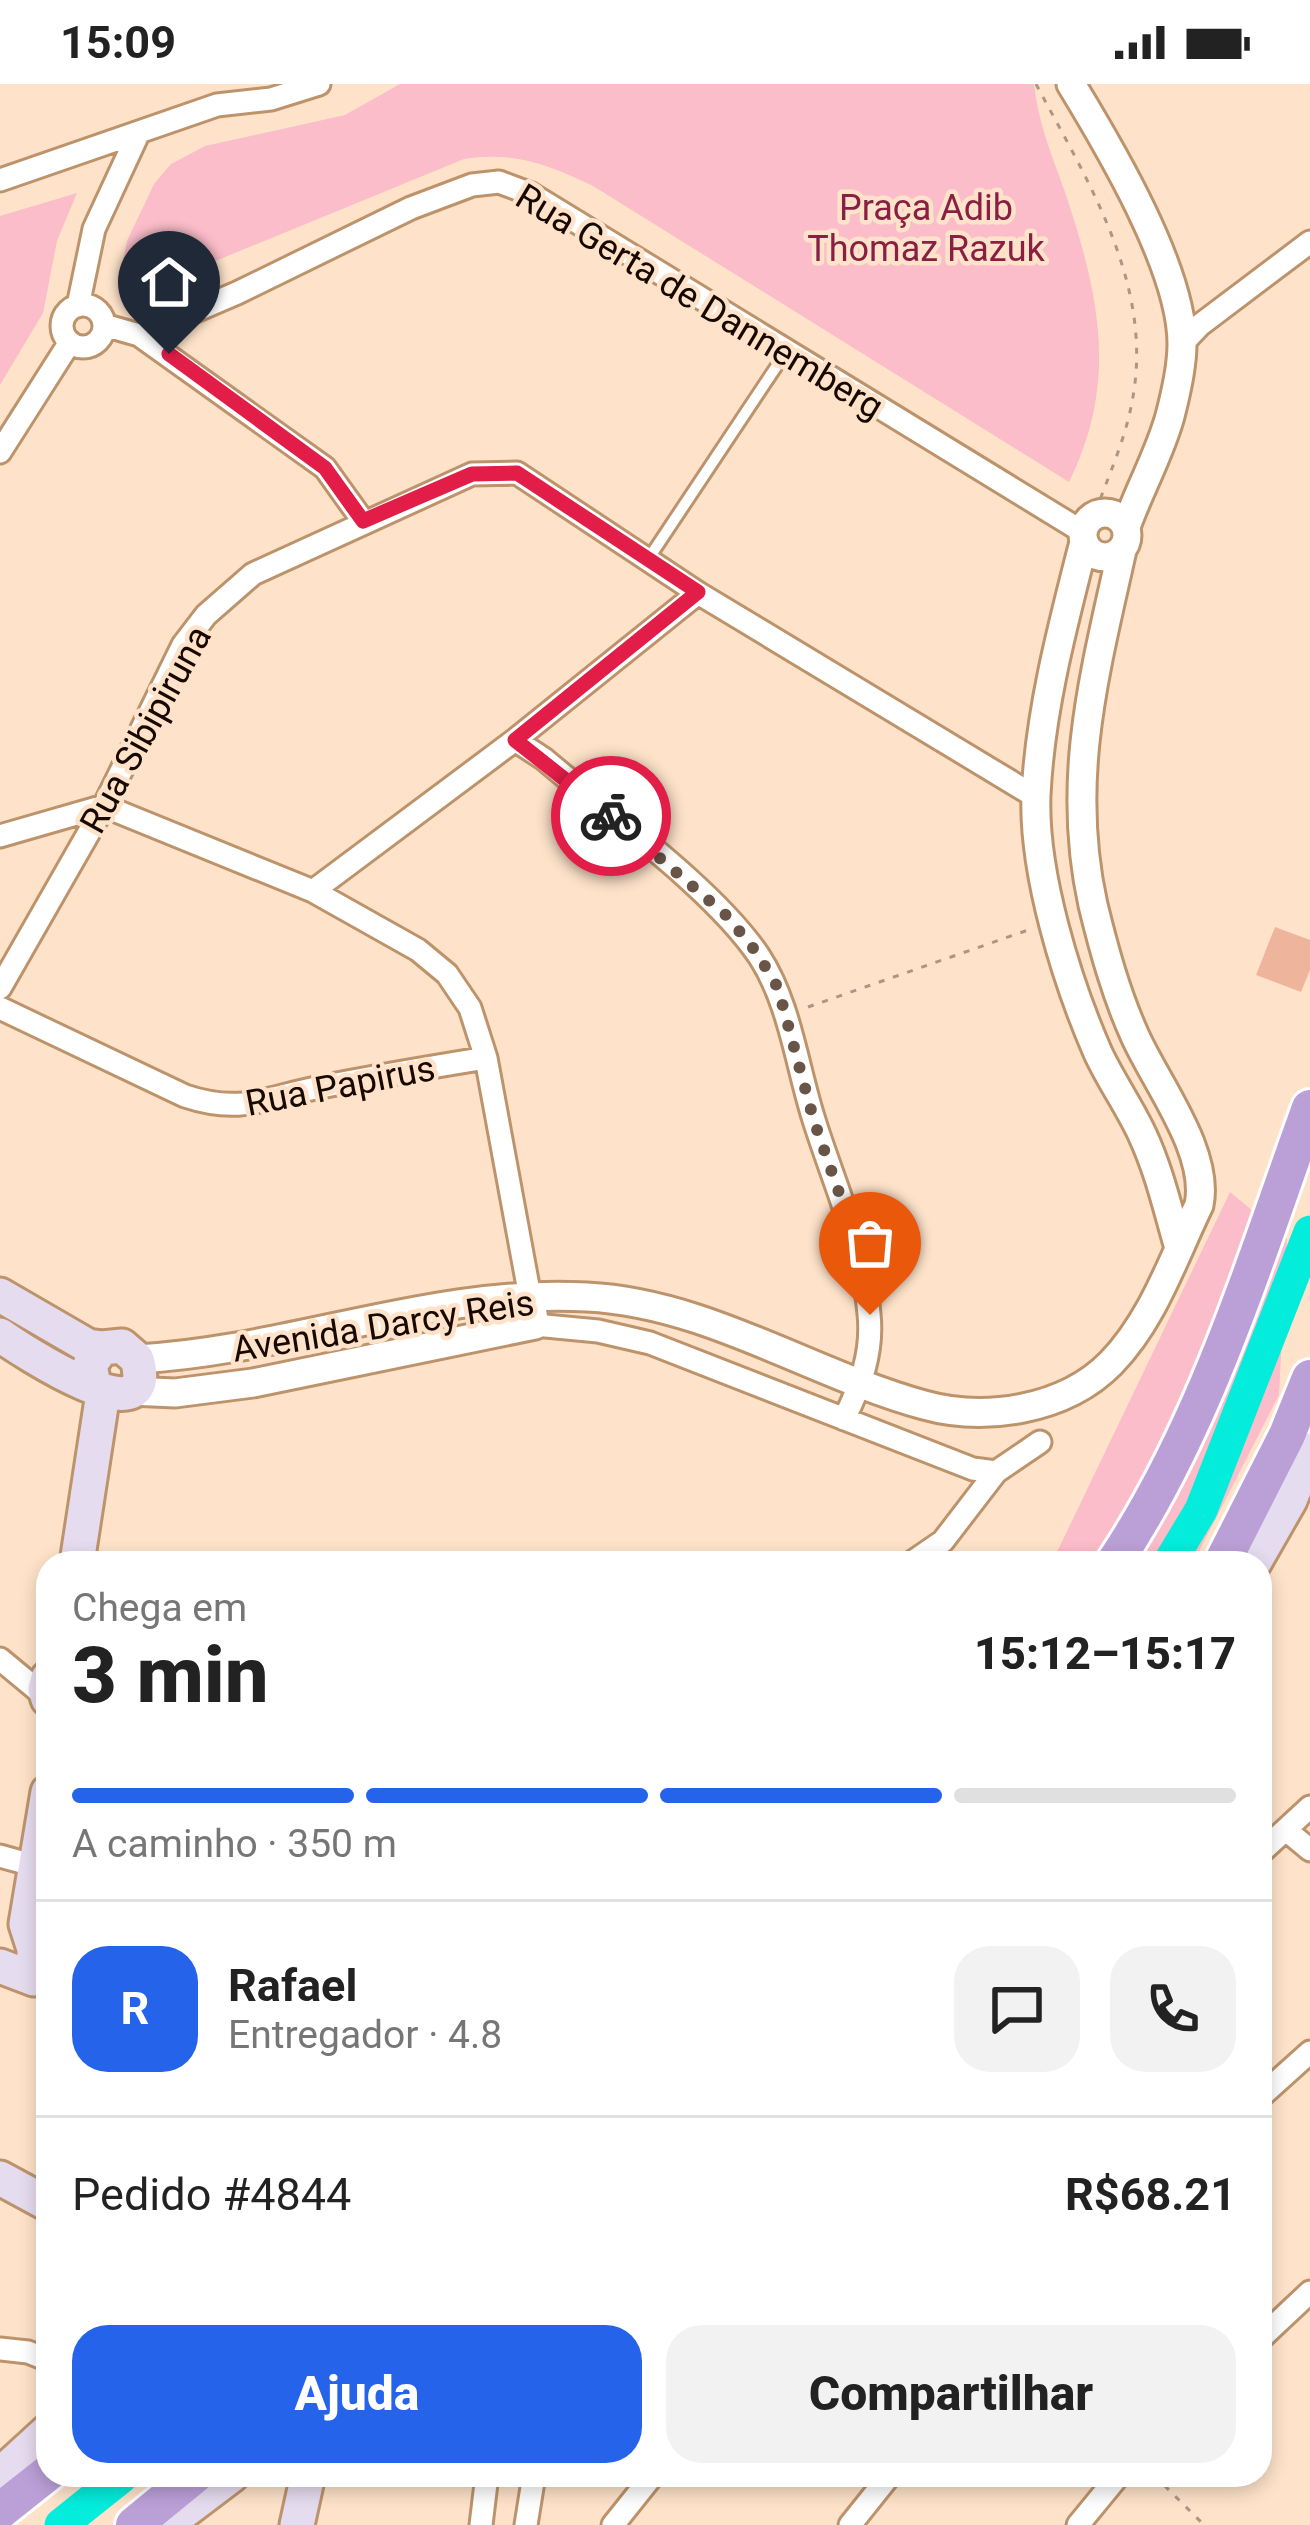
<!DOCTYPE html>
<html lang="pt">
<head>
<meta charset="utf-8">
<style>
	:root { --surface:#fff; --page:#f2f2f2; --text:#222; --muted:#767676; --line:#e0e0e0; --accent:#2563eb }
	body { margin:0; font-family:Roboto,sans-serif; background:var(--page); color:var(--text); height:100vh; display:flex; flex-direction:column; font-size:45px; white-space:nowrap }
	* { box-sizing:border-box; margin:0 }
	p { font-size:39px; color:var(--muted) }
	.icon { flex:none; width:66px; height:66px; fill:none; stroke:currentColor; stroke-width:2; stroke-linecap:round; stroke-linejoin:round }
	.map { position:relative; flex:1; overflow:hidden }
	.drawer { position:absolute; left:36px; top:1467px; width:1236px; height:936px; display:flex; flex-direction:column; background:var(--surface); border-radius:36px; box-shadow:0 6px 18px #0003 }
	.drawer>* { flex:none }
	.pin { position:absolute; display:grid; place-items:center; width:102px; height:102px; color:#fff; margin:-123px -51px; border-radius:50% 50% 50% 0; rotate:-45deg; box-shadow:0 0 12px #0007 }
	.pin .icon { rotate:45deg }
	.courier { position:absolute; display:grid; place-items:center; width:120px; height:120px; margin:-60px; border:9px solid #e11d48; border-radius:50%; background:#fff; color:#222; box-shadow:0 3px 15px #0007 }
	.head em { font-style:normal; font-weight:800 }
	.head div { display:flex; flex-direction:column-reverse }
	.head { display:flex; align-items:center; justify-content:space-between; height:204px; padding:0 36px }
	h1 { font-size:78px; font-weight:800; line-height:90px }
	.bar { display:grid; grid-template-columns:repeat(4,1fr); gap:18px 12px; align-content:center; height:144px; padding:0 36px }
	.bar i { height:15px; border-radius:9px; background:var(--line) }
	.bar .on { background:var(--accent) }
	.bar p { grid-column:span 4 }
	.line { display:flex; align-items:center; gap:30px; padding:0 36px; border-top:3px solid var(--line) }
	.line div { flex:1 }
	.round { display:grid; place-items:center; flex:none; width:126px; height:126px; border-radius:36px; background:var(--page) }
	.action { display:flex; gap:24px; margin-top:auto; padding:24px 36px }
	.action a { flex:1; height:138px; border-radius:36px; background:var(--accent); color:#fff; font-size:48px; font-weight:800; line-height:138px; text-align:center }
	.action a+a { background:var(--page); color:var(--text) }
	.status { display:flex; justify-content:space-between; align-items:center; height:84px; padding:0 60px; background:var(--surface); direction:ltr }
	.status svg { height:33px; fill:currentColor }
	.map>svg:first-child { display:block }
</style>
</head>
<body>
<div class="status"><b>15:09</b><svg viewBox="0 0 49 12"><path d="M0 12V9h3v3zM5 12V6h3v6zM10 12V3h3v9zM15 12V0h3v12zM26 1h20v11H26zM47 4h2v5h-2z"/></svg></div>
<div class="map">
<svg width="1310" height="2441" viewBox="0 0 1310 2441">
	<rect width="100%" height="100%" fill="#fee3ca"/>
	<path fill="#fbbdc9" d="M400,0h634c4,38 18,72 31,108 34,102 54,189 4,290l-476,-296c-44,-21 -80,-35 -129,-27l-329,135h-10l-7,-10 9,-43 27,-57 17,-20 34,-18 140,-31z
		M77,109l-20,48 -14,72 -43,72v-169z
		M1230,1108l57,47 -8,156 -86,168h-145l9,-11z"/>
	<g fill="none" stroke-linecap="round" stroke-linejoin="round">
		<path stroke="#04eddc" stroke-width="33" d="M1169,1479l32,-53 109,-278
			M61,2441l60,-48"/>
	</g>
	<path fill="#eeb59c" d="M1275,843l35,13v30l-9,22 -45,-17z"/>
	<g fill="none" stroke-linecap="round" stroke-linejoin="round">
		<defs>
			<path id="service" d="M649,474l137,-206"/>
			<path id="minor" d="M0,96l217,-75 54,-6 48,-15
				M62 242a21 21 0 1 1 42 0a21 21 0 1 1-42 0Z
				M78,222l16,-77 45,-97
				M104,241l35,10 98,-42 174,-85 61,-23 27,-3 32,12 552,338
				M139,251l186,133 38,53
				M1182,260l18,-19 110,-83
				M0,368l70,-110
				M515,656l29,19c63,54 170,130 215,197 31,47 38,111 55,164 20,64 49,126 55,194 4,38 -8,71 -25,105
				M0,752l104,-30 209,85 105,59 29,24 23,34 16,50 44,239
				M313,807l202,-151 183,-147
				M0,904l104,-182 79,-161 23,-30 47,-41 219,-100 45,-1 181,120 338,204
				M0,924l185,88c57,19 82,1 136,-9 55,-11 110,-20 165,-29
				M535,1241l63,6 52,12 323,126 23,3 44,-30
				M911,1479l32,-22 53,-69
				M0,1575l47,39
				M1286,1746l24,20
				M1260,1769l50,-46
				M0,1772l36,10
				M1260,2013l50,-45
				M1260,2255l50,-47
				M0,2265l28,3 20,8
				M481,2441l6,-50
				M526,2441l8,-50
				M613,2441l40,-50
				M850,2441l40,-50
				M1078,2441l41,-50"/>
			<path id="tertiary" d="M1071,0c39,64 111,185 111,260 0,23 -6,49 -12,72 -10,37 -31,74 -44,111
				M1083 451a22 22 0 1 1 44 0a22 22 0 1 1-44 0Z
				M1084,458c-21,82 -44,168 -48,253 -3,78 31,187 62,258 13,28 31,53 44,81 17,36 26,76 37,114
				M137,1275c151,-8 298,-71 450,-62 120,6 224,77 337,108 61,17 141,5 187,-42 42,-43 62,-104 88,-158 11,-53 -42,-120 -64,-169 -19,-42 -31,-86 -42,-131 -28,-126 2,-233 29,-355
				M130,1307l45,2 78,-10 282,-58 -5,-28"/>
			<path id="secondary" d="M0,1211l88,51 14,2
				M0,1251c20,14 161,108 137,24l-15,-13 -20,2 -12,17 4,20
				M77,1479l26,-170
				M1254,1479l36,-63 20,-50
				M48,1594l-3,11 3,10
				M0,1882l34,13v-30l-8,-25 22,-132
				M0,2094l48,26
				M0,2391l48,-44
				M166,2441l66,-50
				M297,2441l11,-50"/>
			<path id="trunk" d="M1114,1479c92,-138 140,-301 196,-455
				M1222,1479l65,-128 23,-57
				M0,2427l48,-38
				M134,2441l61,-50"/>
		</defs>
		<use href="#service" stroke="#bd936b" stroke-width="16"/>
		<use href="#minor" stroke="#bd936b" stroke-width="27"/>
		<use href="#tertiary" stroke="#bd936b" stroke-width="33"/>
		<use href="#secondary" stroke="#bd936b" stroke-width="39"/>
		<use href="#trunk" stroke="#fff" stroke-width="42"/>
		<path stroke="#ad9683" stroke-width="3" stroke-dasharray="6 9" stroke-linecap="butt" d="M1036,0c52,98 119,202 96,318 -7,39 -25,77 -38,114
			M808,923l223,-78
			M1154,2391l50,50"/>
		<use href="#service" stroke="#fff" stroke-width="10"/>
		<use href="#minor" stroke="#fff" stroke-width="21"/>
		<use href="#tertiary" stroke="#fff" stroke-width="27"/>
		<use href="#secondary" stroke="#e6dcf0" stroke-width="33"/>
		<use href="#trunk" stroke="#bba0d8" stroke-width="36"/>
	</g>
	<g fill="none" stroke-linecap="round" stroke-linejoin="round">
		<path stroke="#685547" stroke-width="12" stroke-dasharray="0 21.6" d="M611,732l116,100 30,37 21,35 36,133 37,106 19,88"/>
		<path stroke="#e11d48" stroke-width="15" d="M169,270l156,114 38,53 109,-47 45,-1 181,119 -183,148 96,76"/>
	</g>
	<g text-anchor="middle" stroke-width="9" stroke-linejoin="round" paint-order="stroke">
		<g font-size="36" fill="#8a1f44" stroke="#fee3ca">
			<text x="926" y="136">Praça Adib<tspan x="926" dy="41">Thomaz Razuk</tspan></text>
		</g>
		<g font-size="36" fill="#170900" stroke="#fee3ca">
			<text transform="translate(700 217) rotate(31)" y="13">Rua Gerta de Dannemberg</text>
			<text transform="translate(145 645) rotate(-61)" y="13">Rua Sibipiruna</text>
			<text transform="translate(340 1001) rotate(-11)" y="13">Rua Papirus</text>
			<text transform="translate(383 1241) rotate(-9)" y="13">Avenida Darcy Reis</text>
		</g>
	</g>
</svg>
<div class="pin" style="left:870px;top:1231px;background:#ea580c"><svg class="icon" aria-label="bag" viewBox="0 0 24 24"><path d="M5 8h14l-1 12H6zM9 8a3 3 0 0 1 6 0"/></svg></div>
<div class="pin" style="left:169px;top:270px;background:#1f2937"><svg class="icon" aria-label="home" viewBox="0 0 24 24"><path d="M3 11l9-7 9 7M6 9v11h12V9"/></svg></div>
<div class="courier" style="left:611px;top:732px"><svg class="icon" aria-label="bike" viewBox="0 0 24 24"><circle cx="6" cy="16" r="4"/><circle cx="18" cy="16" r="4"/><path d="M6 16l4-8h5l3 8M10 8l3 8H6M13 5h3"/></svg></div>
<section class="drawer">
<div class="head"><div><h1>3 min</h1><p>Chega em</p></div><em>15:12–15:17</em></div>
<div class="bar"><i class="on"></i><i class="on"></i><i class="on"></i><i></i><p>A caminho · 350 m</p></div>
<div class="line" style="height:216px"><b class="round" style="background:var(--accent);color:#fff">R</b><div><b>Rafael</b><p>Entregador · 4.8</p></div><a class="round"><svg class="icon" aria-label="chat" viewBox="0 0 24 24"><path d="M4 5h16v11H9l-5 4z"/></svg></a><a class="round"><svg class="icon" aria-label="phone" viewBox="0 0 24 24"><path d="M5 4h4l2 5-3 2q2 4 5 5l2-3 5 2v4C11 20 4 13 5 4z"/></svg></a></div>
<div class="line" style="height:156px"><div>Pedido #4844</div><b>R$68.21</b></div>
<div class="action"><a>Ajuda</a><a>Compartilhar</a></div>
</section>
</div>
</body>
</html>
